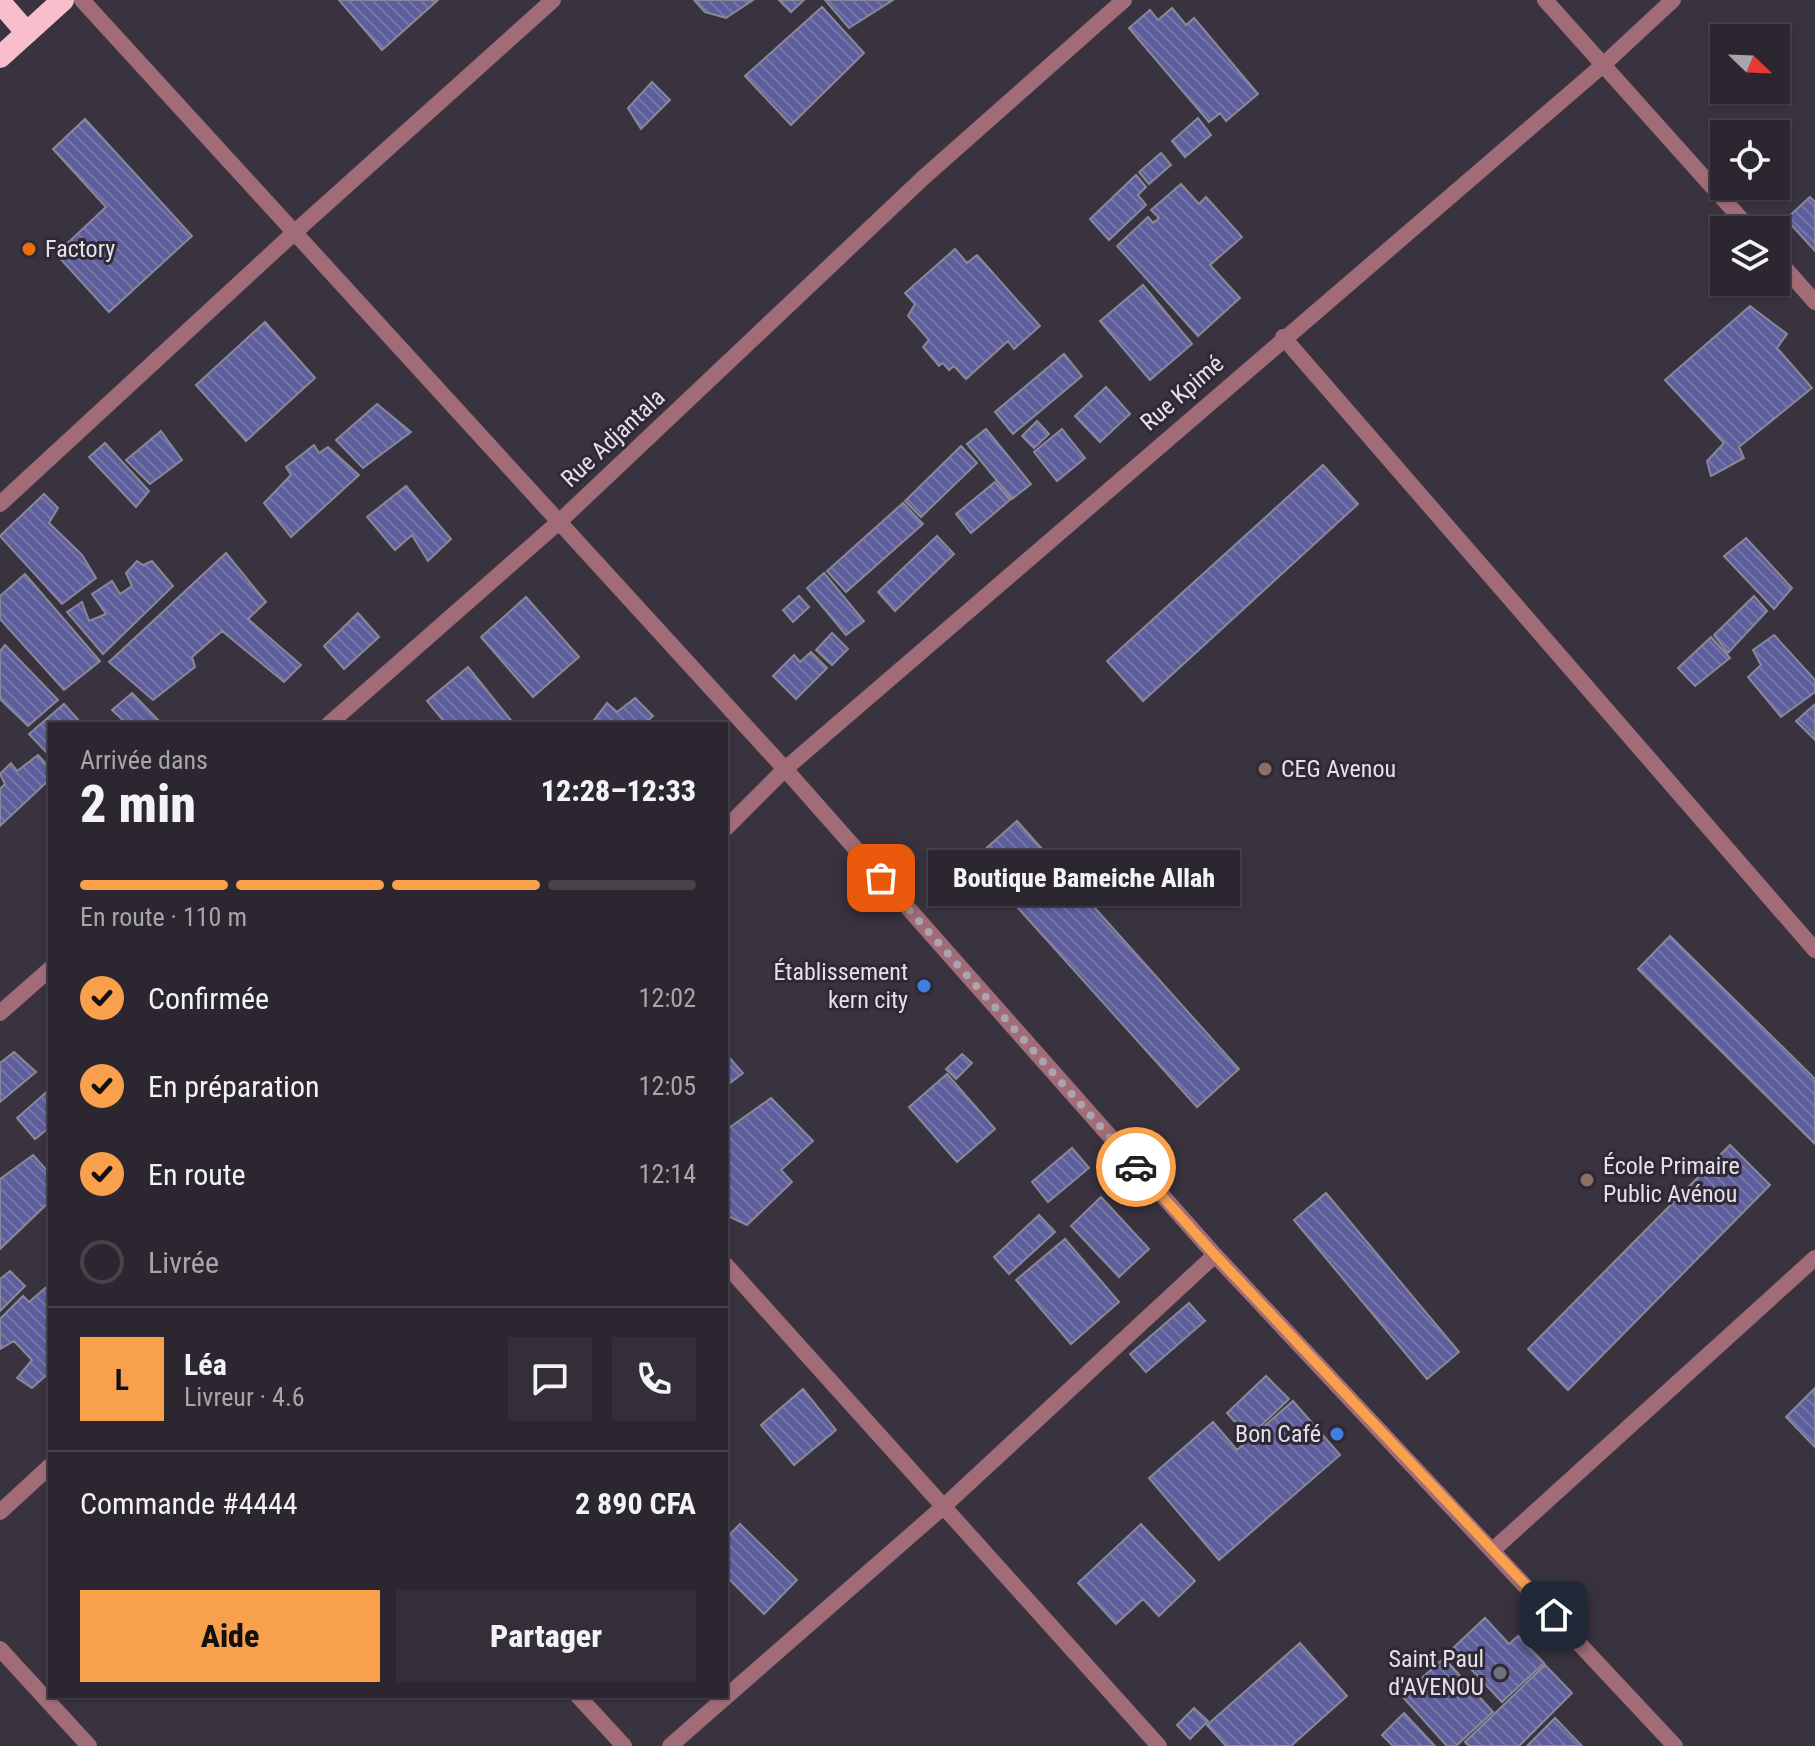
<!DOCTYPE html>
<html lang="fr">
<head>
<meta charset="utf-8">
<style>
	:root { --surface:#2b262f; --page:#332e37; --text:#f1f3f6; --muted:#a6a5aa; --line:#47434b; --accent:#f9a04c }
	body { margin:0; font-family:"Roboto Condensed",sans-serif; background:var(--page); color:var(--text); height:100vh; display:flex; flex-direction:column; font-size:30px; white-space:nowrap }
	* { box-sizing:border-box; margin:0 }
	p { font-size:26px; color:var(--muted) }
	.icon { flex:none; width:44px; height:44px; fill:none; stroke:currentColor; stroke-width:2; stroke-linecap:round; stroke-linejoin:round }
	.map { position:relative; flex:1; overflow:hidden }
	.drawer { position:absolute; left:48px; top:722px; width:680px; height:976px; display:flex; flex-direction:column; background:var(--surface); border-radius:0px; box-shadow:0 2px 6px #0004,0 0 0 2px var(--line) }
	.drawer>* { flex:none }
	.needle { width:52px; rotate:113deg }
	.fabs { position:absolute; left:1710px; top:24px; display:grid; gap:16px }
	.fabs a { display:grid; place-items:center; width:80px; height:80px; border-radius:0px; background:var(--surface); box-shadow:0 2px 6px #0004,0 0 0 2px var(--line); font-size:40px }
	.pin { position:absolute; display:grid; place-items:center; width:68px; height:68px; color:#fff; margin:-34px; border-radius:16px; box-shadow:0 4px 12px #0006 }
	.courier { position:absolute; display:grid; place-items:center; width:80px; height:80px; margin:-40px; border:6px solid #f9a04c; border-radius:50%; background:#fff; color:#222; box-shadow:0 2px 10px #0007 }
	.bubble { position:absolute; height:56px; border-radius:0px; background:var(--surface); box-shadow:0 2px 6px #0004,0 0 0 2px var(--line); font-size:26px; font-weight:800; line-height:56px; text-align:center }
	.overview em { font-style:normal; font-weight:800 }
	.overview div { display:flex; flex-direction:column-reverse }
	.overview { display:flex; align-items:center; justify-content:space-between; height:136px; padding:0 32px }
	h1 { font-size:52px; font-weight:800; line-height:60px }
	.bar { display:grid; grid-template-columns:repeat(4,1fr); gap:12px 8px; align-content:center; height:96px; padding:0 32px }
	.bar i { height:10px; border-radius:6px; background:var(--line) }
	.bar .selected { background:var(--accent) }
	.bar p { grid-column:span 4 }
	.line { display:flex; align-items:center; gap:20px; padding:0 32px; border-top:2px solid var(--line) }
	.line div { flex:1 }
	.round { display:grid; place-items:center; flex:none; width:84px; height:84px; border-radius:0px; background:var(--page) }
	ol { padding:0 32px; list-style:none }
	li { display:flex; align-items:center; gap:24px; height:88px }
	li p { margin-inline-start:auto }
	li .icon { padding:8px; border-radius:50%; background:var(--accent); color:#111; stroke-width:4 }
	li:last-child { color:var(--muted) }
	li i { width:44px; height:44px; border:4px solid var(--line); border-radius:50% }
	.button { display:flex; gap:16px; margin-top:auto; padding:16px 32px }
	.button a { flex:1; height:92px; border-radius:0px; background:var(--accent); color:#111; font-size:32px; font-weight:800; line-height:92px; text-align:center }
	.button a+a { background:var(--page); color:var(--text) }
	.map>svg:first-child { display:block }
</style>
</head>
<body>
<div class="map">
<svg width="1815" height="1746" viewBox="0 0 1815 1746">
	<defs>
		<pattern id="building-back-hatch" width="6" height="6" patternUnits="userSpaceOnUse" patternTransform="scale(2)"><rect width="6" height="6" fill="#5e5e9c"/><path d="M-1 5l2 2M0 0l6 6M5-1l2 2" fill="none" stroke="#7575aa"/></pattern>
	</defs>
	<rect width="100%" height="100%" fill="#39333f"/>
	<path fill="url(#building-back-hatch)" stroke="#888998" stroke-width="2" d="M339,0h99l-56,50z
		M694,0h59l-27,18 -21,-6z
		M779,0h25l-13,12z
		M825,0h68l-44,28z
		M822,7l42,46 -73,72 -46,-49z
		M1172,8l14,17 8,-7 64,76 -32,27 -6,-8 -11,9 -80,-94 21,-18 8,10z
		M652,82l18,18 -29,29 -13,-21z
		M1198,118l13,17 -26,22 -13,-16z
		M85,119l107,117 -83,76 -53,-58 50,-47 -53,-58z
		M1161,153l10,12 -22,19 -10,-12z
		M1136,175l10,12 -8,8 8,10 -37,35 -19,-21z
		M1181,184l18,20 7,-7 36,40 -32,28 30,33 -42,38 -81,-90 31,-29 5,6 6,-5 -8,-8z
		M1810,197l5,5v49l-29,-32z
		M955,249l12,14 10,-8 63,71 -26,23 -6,-8 -42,38 -12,-13 -5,4 -6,-7 -4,3 -16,-19 6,-7 -21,-24 7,-12 -10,-11z
		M1143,285l49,59 -42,36 -50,-59z
		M1750,306l37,28 -10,14 35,40 -73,59 5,11 -33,18 -4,-15 17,-18 -59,-63z
		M265,322l50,56 -69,63 -50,-56z
		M1064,354l18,22 -69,58 -18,-22z
		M1106,387l24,27 -30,28 -25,-26z
		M377,404l34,28 -48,36 -27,-28z
		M1037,421l12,13 -15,14 -12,-12z
		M986,429l45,55 -19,15 -45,-55z
		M1062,429l23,29 -28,23 -23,-29z
		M161,431l21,29 -32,24 -24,-24z
		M105,443l44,48 -13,16 -47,-50z
		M314,445l5,8 9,-6 31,28 -68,62 -27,-34 27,-28 -5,-8z
		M961,446l16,17 -56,54 -16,-16z
		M1323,465l35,39 -215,197 -36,-40z
		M995,482l15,18 -39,33 -15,-19z
		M406,486l45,53 -23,22 -16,-26 -17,15 -28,-33z
		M44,494l14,14 -9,15 33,32 14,23 -34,26 -62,-68z
		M903,503l20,21 -77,68 -19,-21z
		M937,536l17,18 -59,57 -17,-19z
		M1746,538l46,50 -18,21 -50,-53z
		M226,553l40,49 -18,17 53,46 -17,17 -62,-51 -30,26 3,10 -42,33 -44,-38z
		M137,561l6,4 9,-4 21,25 -70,68 -36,-42 15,-10 7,19 17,-7 -14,-20 20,-13 8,13 12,-8 -6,-13z
		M824,573l40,48 -18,14 -39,-47z
		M25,574l75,87 -36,29 -64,-71v-23z
		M799,596l10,11 -16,15 -10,-12z
		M1754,596l13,15 -39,42 -14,-18z
		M526,597l53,60 -46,40 -52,-60z
		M358,613l21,24 -35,32 -20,-23z
		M832,633l16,16 -16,16 -16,-15z
		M1774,635l41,45v12l-34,25 -33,-40 13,-12 -8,-15z
		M1711,637l19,21 -35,28 -17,-18z
		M5,645l53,55 -30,26 -28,-27v-48z
		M811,652l16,16 -31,31 -23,-23 21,-21 6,7z
		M468,667l46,57h-68l-19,-23z
		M132,693l30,31h-35l-15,-14z
		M635,698l18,18 -9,8h-53l16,-21 10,9z
		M64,704l18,20h-32v32l-21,-22z
		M1815,704v36l-19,-19z
		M38,755l12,13v11l-50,47v-37l5,-5 -5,-10 11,-11 6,8z
		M1017,821l222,248 -42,38 -223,-248z
		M1670,936l145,143v65l-177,-175z
		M14,1052l22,20 -36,30v-39z
		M726,1054l17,19 -17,13z
		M962,1054l10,9 -16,16 -10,-10z
		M947,1074l48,55 -38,33 -48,-55z
		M50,1089v38l-15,12 -18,-21z
		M771,1098l42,43 -32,29 11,12 -45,43 -21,-10v-85z
		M1730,1145l40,40 -202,205 -40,-41z
		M1072,1148l17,20 -41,34 -16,-20z
		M33,1155l17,19v27l-50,48v-70z
		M1326,1193l133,159 -32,27 -133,-159z
		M1101,1197l48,52 -30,28 -48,-51z
		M1039,1215l16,17 -46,42 -15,-17z
		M1065,1239l54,63 -48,42 -55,-64z
		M10,1271l15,15 -25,25v-32z
		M50,1284v88l-18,16 -15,-10 15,-18 -18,-19 -14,8v-30l23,-23 6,6z
		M1189,1303l16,18 -59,51 -16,-18z
		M1266,1376l23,23 -40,38 -22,-24z
		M1815,1388v59l-29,-30z
		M803,1389l33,41 -42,35 -33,-40z
		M1293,1401l47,54 -121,105 -70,-82 64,-56 24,28z
		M740,1524l57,56 -33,34 -38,-38v-38z
		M1141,1524l54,57 -36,35 -16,-17 -27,25 -38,-41z
		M1485,1618l24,26 9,-8 26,27 -42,39 -50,-53z
		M1300,1643l47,53 -56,50h-65l-19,-21z
		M1444,1658l49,54 -37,34h-9l-45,-50z
		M1545,1665l27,28 -53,53h-50l-4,-4z
		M1194,1708l14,13 -18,18 -13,-14z
		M1404,1713l31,33h-42l-11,-11z
		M1555,1718l27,28h-55z"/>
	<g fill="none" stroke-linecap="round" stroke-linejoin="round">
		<path stroke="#a16c78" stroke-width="16" d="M82,0l703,769 430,486 460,491
			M1545,0l206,230
			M1776,258l39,44
			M1283,337l532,613
			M0,504l296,-273 257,-231
			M329,724l231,-203 363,-343 201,-178
			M726,828l59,-59 818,-704 70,-65
			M0,1013l50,-44
			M726,1265l433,481
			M0,1512l50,-46
			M1494,1549l321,-291
			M0,1649l89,97
			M578,1696l46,50
			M670,1746l273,-239 272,-252"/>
		<path stroke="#f8becc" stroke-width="22" d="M1,3l26,30
			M0,57l63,-57"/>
	</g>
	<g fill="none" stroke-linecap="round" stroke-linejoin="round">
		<path stroke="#a9a4ad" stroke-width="8" stroke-dasharray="0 14.4" d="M881,878l255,289"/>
		<path stroke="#f9a04c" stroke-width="10" d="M1136,1167l79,88 339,360"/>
	</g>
	<circle fill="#e8710a" stroke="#2f2935" stroke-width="3" cx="29" cy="249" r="8"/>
	<g fill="#8d6e63" stroke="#2f2935" stroke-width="3">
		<circle cx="1265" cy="769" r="8"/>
		<circle cx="1587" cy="1180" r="8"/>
	</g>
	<g fill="#3f7fe0" stroke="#2f2935" stroke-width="3">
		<circle cx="924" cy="986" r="8"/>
		<circle cx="1337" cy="1434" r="8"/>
	</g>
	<circle fill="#6b7280" stroke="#2f2935" stroke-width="3" cx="1500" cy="1673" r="8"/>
	<g text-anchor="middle" stroke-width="6" stroke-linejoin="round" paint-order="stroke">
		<g font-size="24" fill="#e5e1e8" stroke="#2f2935" text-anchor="start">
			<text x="45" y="257">Factory</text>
			<text x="1281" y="777">CEG Avenou</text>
			<text x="908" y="980" text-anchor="end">Établissement<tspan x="908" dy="28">kern city</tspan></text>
			<text x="1603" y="1174">École Primaire<tspan x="1603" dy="28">Public Avénou</tspan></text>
			<text x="1321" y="1442" text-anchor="end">Bon Café</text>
			<text x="1484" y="1667" text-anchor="end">Saint Paul<tspan x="1484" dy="28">d'AVENOU</tspan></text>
		</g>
		<g font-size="24" fill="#e5e1e8" stroke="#2f2935">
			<text transform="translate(1182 393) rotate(-41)" y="8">Rue Kpimé</text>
			<text transform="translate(613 438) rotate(-43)" y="8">Rue Adjantala</text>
		</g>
	</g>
</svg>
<div class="fabs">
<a><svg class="needle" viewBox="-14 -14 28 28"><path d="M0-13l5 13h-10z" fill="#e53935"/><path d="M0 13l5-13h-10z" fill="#a6a5aa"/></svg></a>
<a><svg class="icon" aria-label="locate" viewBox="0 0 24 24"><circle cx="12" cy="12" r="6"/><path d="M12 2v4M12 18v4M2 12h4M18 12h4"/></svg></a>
<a><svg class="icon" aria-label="layers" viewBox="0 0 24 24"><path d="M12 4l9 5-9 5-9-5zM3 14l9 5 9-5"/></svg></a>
</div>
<div class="pin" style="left:881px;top:878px;background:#ea580c"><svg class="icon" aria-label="bag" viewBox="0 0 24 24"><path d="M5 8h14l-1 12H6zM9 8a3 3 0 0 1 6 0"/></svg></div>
<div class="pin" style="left:1554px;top:1615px;background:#1f2937"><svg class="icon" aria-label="home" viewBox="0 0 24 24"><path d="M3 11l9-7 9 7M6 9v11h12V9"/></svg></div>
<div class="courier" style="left:1136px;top:1167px"><svg class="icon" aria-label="car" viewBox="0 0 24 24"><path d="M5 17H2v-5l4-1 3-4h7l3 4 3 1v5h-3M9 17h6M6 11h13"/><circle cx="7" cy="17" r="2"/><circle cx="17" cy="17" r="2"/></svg></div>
<div class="bubble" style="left:928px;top:850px;width:312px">Boutique Bameiche Allah</div>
<section class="drawer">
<div class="overview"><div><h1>2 min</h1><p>Arrivée dans</p></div><em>12:28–12:33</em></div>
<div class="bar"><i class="selected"></i><i class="selected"></i><i class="selected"></i><i></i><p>En route · 110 m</p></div>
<ol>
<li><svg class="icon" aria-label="check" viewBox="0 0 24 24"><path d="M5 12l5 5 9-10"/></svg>Confirmée<p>12:02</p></li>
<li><svg class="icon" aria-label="check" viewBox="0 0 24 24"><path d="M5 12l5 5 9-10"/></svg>En préparation<p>12:05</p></li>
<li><svg class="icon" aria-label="check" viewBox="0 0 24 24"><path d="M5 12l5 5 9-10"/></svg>En route<p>12:14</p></li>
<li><i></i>Livrée</li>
</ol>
<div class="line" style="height:144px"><b class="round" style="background:var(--accent);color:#111">L</b><div><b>Léa</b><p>Livreur · 4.6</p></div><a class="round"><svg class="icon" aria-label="chat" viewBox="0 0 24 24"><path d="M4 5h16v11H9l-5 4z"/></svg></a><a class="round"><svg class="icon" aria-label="phone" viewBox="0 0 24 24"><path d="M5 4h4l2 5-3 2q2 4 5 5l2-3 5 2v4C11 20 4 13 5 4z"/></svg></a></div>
<div class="line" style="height:104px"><div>Commande #4444</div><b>2 890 CFA</b></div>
<div class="button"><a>Aide</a><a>Partager</a></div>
</section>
</div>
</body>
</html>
